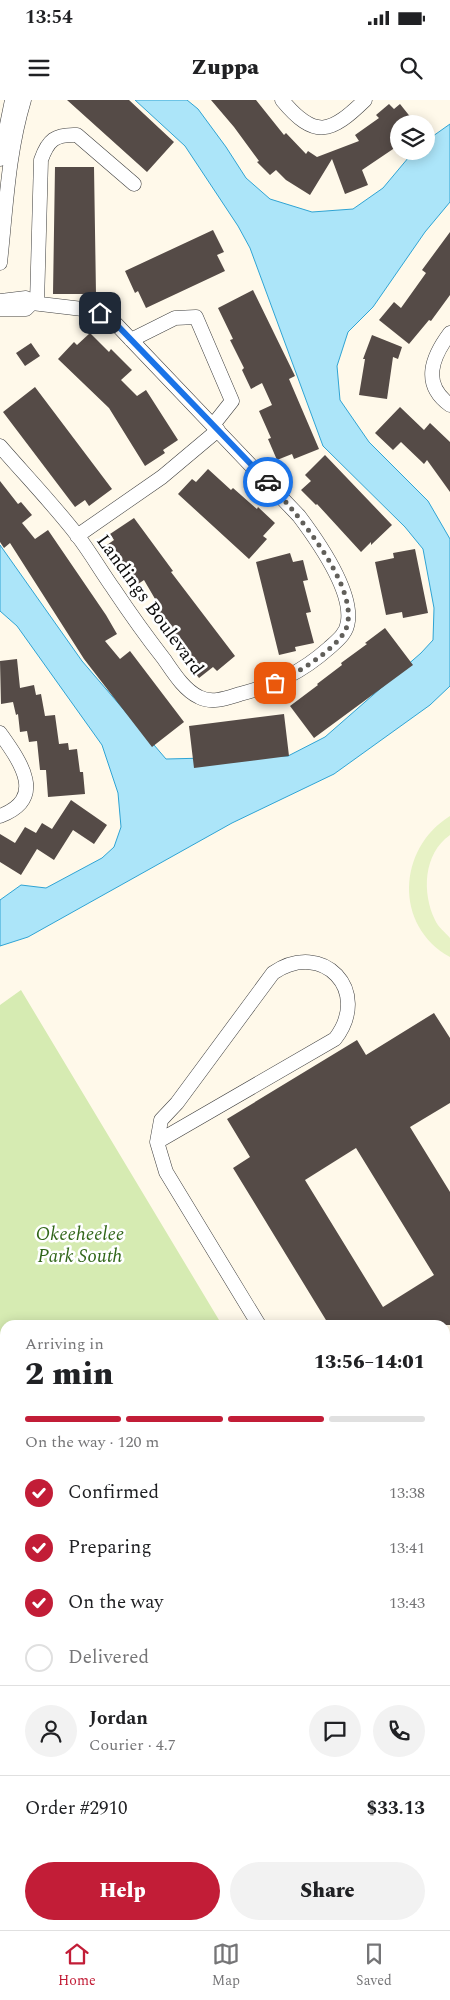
<!DOCTYPE html>
<html lang="en">
<head>
<meta charset="utf-8">
<style>
	:root { --surface:#fff; --page:#f2f2f2; --text:#202124; --muted:#757577; --line:#e0e0e0; --accent:#c21d37 }
	body { margin:0; font-family:Spectral,serif; background:var(--page); color:var(--text); height:100vh; display:flex; flex-direction:column; font-size:19px; white-space:nowrap }
	* { box-sizing:border-box; margin:0 }
	p { font-size:16px; color:var(--muted) }
	.icon { flex:none; width:28px; height:28px; fill:none; stroke:currentColor; stroke-width:2; stroke-linecap:round; stroke-linejoin:round }
	.map { position:relative; flex:1; overflow:hidden }
	.side { position:absolute; left:0px; top:1220px; width:450px; height:610px; display:flex; flex-direction:column; background:var(--surface); border-radius:15px 15px 0 0; box-shadow:0 2px 12px #0003 }
	.side>* { flex:none }
	.fabs { position:absolute; left:390px; top:15px; display:grid; gap:10px }
	.fabs a { display:grid; place-items:center; width:45px; height:45px; border-radius:50%; background:var(--surface); box-shadow:0 2px 12px #0003; font-size:25px }
	.pin { position:absolute; display:grid; place-items:center; width:42px; height:42px; color:#fff; margin:-21px; border-radius:10px; box-shadow:0 2px 8px #0006 }
	.courier { position:absolute; display:grid; place-items:center; width:50px; height:50px; margin:-25px; border:4px solid #1a73e8; border-radius:50%; background:#fff; color:#222; box-shadow:0 1px 6px #0007 }
	.summary em { font-style:normal; font-weight:800 }
	.summary div { display:flex; flex-direction:column-reverse }
	.summary { display:flex; align-items:center; justify-content:space-between; height:85px; padding:0 25px }
	h1 { font-size:32px; font-weight:800; line-height:38px }
	.bar { display:grid; grid-template-columns:repeat(4,1fr); gap:8px 5px; align-content:center; height:60px; padding:0 25px }
	.bar i { height:6px; border-radius:4px; background:var(--line) }
	.bar .selected { background:var(--accent) }
	.bar p { grid-column:span 4 }
	.line { display:flex; align-items:center; gap:12px; padding:0 25px; border-top:1px solid var(--line) }
	.line div { flex:1 }
	.round { display:grid; place-items:center; flex:none; width:52px; height:52px; border-radius:26px; background:var(--page) }
	ol { padding:0 25px; list-style:none }
	li { display:flex; align-items:center; gap:15px; height:55px }
	li p { margin-inline-start:auto }
	li .icon { padding:5px; border-radius:50%; background:var(--accent); color:#fff; stroke-width:4 }
	li:last-child { color:var(--muted) }
	li i { width:28px; height:28px; border:2px solid var(--line); border-radius:50% }
	.primary-button { display:flex; gap:10px; margin-top:auto; padding:10px 25px }
	.primary-button a { flex:1; height:58px; border-radius:30px; background:var(--accent); color:#fff; font-size:20px; font-weight:800; line-height:58px; text-align:center }
	.primary-button a+a { background:var(--page); color:var(--text) }
	.status { display:flex; justify-content:space-between; align-items:center; height:35px; padding:0 25px; background:var(--surface); direction:ltr }
	.status svg { height:14px; fill:currentColor }
	header { display:flex; justify-content:space-between; align-items:center; height:65px; padding:0 25px; background:var(--surface); font-size:22px; font-weight:800 }
	.tabs { display:flex; justify-content:space-around; align-items:center; height:70px; border-top:1px solid var(--line); background:var(--surface); font-size:14px; color:var(--muted) }
	.tabs a { display:grid; justify-items:center; gap:2px }
	.tabs .selected { color:var(--accent) }
	.map>svg:first-child { display:block }
</style>
</head>
<body>
<div class="status"><b>13:54</b><svg viewBox="0 0 49 12"><path d="M0 12V9h3v3zM5 12V6h3v6zM10 12V3h3v9zM15 12V0h3v12zM26 1h20v11H26zM47 4h2v5h-2z"/></svg></div>
<header><svg class="icon" aria-label="menu" viewBox="0 0 24 24"><path d="M4 6h16M4 12h16M4 18h16"/></svg>Zuppa<svg class="icon" aria-label="search" viewBox="0 0 24 24"><circle cx="10" cy="10" r="6"/><path d="M15 15l6 6"/></svg></header>
<div class="map">
<svg width="450" height="1830" viewBox="0 0 450 1830">
	<rect width="100%" height="100%" fill="#fff9ea"/>
	<path fill="#d6ebb2" d="M21,890l201,335h-217v313l-5,-7v-626z
		M450,1487v343h-244l-4,-5h243v-335z
		M0,1679l5,8v138h95l3,5h-103z"/>
	<path fill="#e7f2c5" d="M450,716v19c-27,19 -28,58 -15,85 3,7 10,12 15,18v19c-56,-31 -53,-108 0,-141z"/>
	<path fill="#ace5f9" stroke="#2fa4d4" d="M135,0h52l11,9 28,38 20,31 24,21 42,13 41,-3 30,-21 31,-37h12v-10l24,-17v78l-25,30 -52,75 -25,25 -11,34 3,34 29,42 59,59 22,38v147l-20,19 -96,69 -102,49 -204,114 -28,9v-46l21,-15 25,3 56,-30 12,-11 7,-20 -3,-34 -16,-48 -85,-119 -17,-15v-66l82,116 84,98 122,-3 37,-19 96,-84 12,-13 1,-32 -11,-59 -18,-22 -82,-81 -73,-198 -12,-22 -53,-80z"/>
	<path fill="#554b47" fill-rule="evenodd" d="M67,0h62l45,42 -27,30z
		M211,0h45l28,35 2,-2 20,21 2,-3 9,6 42,-16 -4,-6 24,-17 -3,-3 13,-11 5,5 6,-5 16,20h-17v21l-37,25 6,15 -23,9 -13,-35 -22,36 -24,-15 -10,-10 -6,5 -13,-13 2,-1 -25,-34z
		M55,67h39l2,127h-43z
		M213,130l11,22 -7,3 8,16 -79,37 -8,-17 -3,2 -10,-22z
		M450,132v63l-19,26 -2,-1 -20,24 -30,-24 15,-18 7,6 25,-35 -4,-3z
		M253,190l42,86 -6,3 30,70 -25,10 -2,-5 -15,6 -9,-21 3,-1 -12,-27 13,-6 -10,-22 -11,6 -9,-19 2,-2 -14,-28 3,-1 -15,-31z
		M90,233l19,19 2,-3 21,21 -11,10 16,16 9,-6 32,50 -15,10 2,3 -20,13 -36,-58 -51,-49 16,-17 3,3z
		M372,235l30,12 -4,12 -5,-2 -6,42 -28,-4 6,-36h-2z
		M31,243l9,13 -15,10 -9,-13z
		M35,287l77,102 -23,17 -4,-6 -10,7 -72,-95z
		M400,307l24,23 6,-7 20,19v50l-23,-32 -3,4 -23,-22 -8,8 -18,-17z
		M325,355l67,70 -21,20v-3l-10,10 -44,-48 -1,1 -15,-15 10,-9 -6,-6z
		M208,369l23,21 2,-2 24,21 1,-2 17,16 -12,13 4,3 -18,20 -71,-65 14,-15 4,3z
		M0,381l18,23 3,-2 11,13 -10,8 13,16 13,-9 58,85 11,19 -12,7 15,18 10,-8 54,71 -32,25 -68,-88 -74,-116 -6,5 -4,-6z
		M134,418l39,53 -2,1 64,84 -18,15 -4,-4 -14,11 -30,-40 2,-2 -21,-25 8,-7 -14,-24 -9,6 -31,-39 10,-7 -4,-6z
		M415,449l13,64 -25,5 -1,-6 -16,3 -11,-53 19,-4 -1,-5z
		M290,453l3,9 10,-2 5,20 -5,1 8,31 -5,1 8,30 -19,4 1,4 -17,4 -23,-93z
		M385,528l28,37 -99,73 -24,-32 28,-21 -1,-1 25,-19 -1,-2 26,-19 -2,-1z
		M17,559l3,29 14,-3 2,10 5,-1 4,22 10,-1 4,29 9,-1 1,7 8,-1 3,23h3l2,22 -37,3 -2,-27h-6l-3,-29 -8,1 -2,-11 -7,1 -2,-18 -2,1 -3,-13 -12,2 -1,-43z
		M284,614l5,42 -95,12 -5,-42z
		M71,700l36,25 -13,19 -21,-14 -19,30 -17,-11 -16,26 -21,-13v-28l15,9 10,-16 11,6 6,-10 10,6z
		M434,913l16,25v65l-40,24 40,65v133h-121l-96,-157 17,-11 -23,-38 130,-79 9,15zM356,1048l78,127 -51,32 -78,-127z"/>
	<g fill="none" stroke-linecap="round" stroke-linejoin="round">
		<defs>
			<path id="minor" d="M282,0c33,40 49,33 83,0
				M0,59l12,-59
				M0,163c6,-55 8,-110 24,-163
				M0,201l26,-3 6,5 59,7 9,3 16,11 183,192c18,24 53,74 49,105 -1,12 -10,19 -19,27 -27,24 -54,37 -89,46 -13,4 -28,10 -41,3 -15,-7 -26,-25 -35,-38 -18,-23 -35,-47 -51,-71 -12,-17 -23,-36 -36,-53 -24,-31 -51,-59 -77,-89
				M37,203l4,-143c7,-20 14,-26 36,-25l57,49
				M0,209h26l6,-6
				M450,233c-18,24 -29,51 0,72
				M131,240l44,-22 21,-1 36,84 -19,24
				M77,436l85,-59 56,-47
				M0,633c19,27 48,65 0,83
				M157,1042l178,-103c37,-48 -12,-100 -62,-66l-96,130 -16,17 -4,22 9,30 93,153
				M445,1312l5,-3
				M445,1403l5,-2
				M445,1496l5,-3
				M0,1793l5,-4
				M0,1816l5,-2"/>
			<path id="major" d="M0,1579l5,8
				M0,1639l5,7
				M128,1825l4,5
				M169,1825l4,5"/>
		</defs>
		<use href="#minor" stroke="#3f3f3f" stroke-width="15"/>
		<use href="#major" stroke="#1d1d1d" stroke-width="18"/>
		<path stroke="#2e2e2e" stroke-width="2.5" stroke-dasharray="5 2.5" stroke-linecap="butt" d="M0,1677l5,8
			M445,1689l5,2
			M450,1720l-2,20 2,4
			M0,1756h5
			M205,1825l10,5h22
			M337,1825l1,5
			M419,1825l2,5"/>
		<use href="#minor" stroke="#fff" stroke-width="14"/>
		<use href="#major" stroke="#ffc55a" stroke-width="16"/>
	</g>
	<g fill="none" stroke-linecap="round" stroke-linejoin="round">
		<path stroke="#615f5a" stroke-width="5" stroke-dasharray="0 9" d="M268,382c26,28 94,106 78,147 -8,19 -52,47 -71,54"/>
		<path stroke="#1a73e8" stroke-width="6" d="M100,213l16,11 152,158"/>
	</g>
	<g text-anchor="middle" stroke-width="5" stroke-linejoin="round" paint-order="stroke">
		<g font-size="19" fill="#0c0c0c" stroke="#fff">
			<text transform="translate(151 504) rotate(54)" y="7">Landings Boulevard</text>
		</g>
		<g font-size="19" font-style="italic" fill="#316619" stroke="#fff">
			<text x="80" y="1140">Okeeheelee<tspan x="80" dy="22">Park South</tspan></text>
		</g>
	</g>
</svg>
<div class="fabs">
<a><svg class="icon" aria-label="layers" viewBox="0 0 24 24"><path d="M12 4l9 5-9 5-9-5zM3 14l9 5 9-5"/></svg></a>
</div>
<div class="pin" style="left:275px;top:583px;background:#ea580c"><svg class="icon" aria-label="bag" viewBox="0 0 24 24"><path d="M5 8h14l-1 12H6zM9 8a3 3 0 0 1 6 0"/></svg></div>
<div class="pin" style="left:100px;top:213px;background:#1f2937"><svg class="icon" aria-label="home" viewBox="0 0 24 24"><path d="M3 11l9-7 9 7M6 9v11h12V9"/></svg></div>
<div class="courier" style="left:268px;top:382px"><svg class="icon" aria-label="car" viewBox="0 0 24 24"><path d="M5 17H2v-5l4-1 3-4h7l3 4 3 1v5h-3M9 17h6M6 11h13"/><circle cx="7" cy="17" r="2"/><circle cx="17" cy="17" r="2"/></svg></div>
<section class="side">
<div class="summary"><div><h1>2 min</h1><p>Arriving in</p></div><em>13:56–14:01</em></div>
<div class="bar"><i class="selected"></i><i class="selected"></i><i class="selected"></i><i></i><p>On the way · 120 m</p></div>
<ol>
<li><svg class="icon" aria-label="check" viewBox="0 0 24 24"><path d="M5 12l5 5 9-10"/></svg>Confirmed<p>13:38</p></li>
<li><svg class="icon" aria-label="check" viewBox="0 0 24 24"><path d="M5 12l5 5 9-10"/></svg>Preparing<p>13:41</p></li>
<li><svg class="icon" aria-label="check" viewBox="0 0 24 24"><path d="M5 12l5 5 9-10"/></svg>On the way<p>13:43</p></li>
<li><i></i>Delivered</li>
</ol>
<div class="line" style="height:90px"><a class="round"><svg class="icon" aria-label="person" viewBox="0 0 24 24"><circle cx="12" cy="8" r="4"/><path d="M4 21q1-7 8-7t8 7"/></svg></a><div><b>Jordan</b><p>Courier · 4.7</p></div><a class="round"><svg class="icon" aria-label="chat" viewBox="0 0 24 24"><path d="M4 5h16v11H9l-5 4z"/></svg></a><a class="round"><svg class="icon" aria-label="phone" viewBox="0 0 24 24"><path d="M5 4h4l2 5-3 2q2 4 5 5l2-3 5 2v4C11 20 4 13 5 4z"/></svg></a></div>
<div class="line" style="height:65px"><div>Order #2910</div><b>$33.13</b></div>
<div class="primary-button"><a>Help</a><a>Share</a></div>
</section>
</div>
<nav class="tabs">
<a class="selected"><svg class="icon" aria-label="home" viewBox="0 0 24 24"><path d="M3 11l9-7 9 7M6 9v11h12V9"/></svg>Home</a>
<a><svg class="icon" aria-label="map" viewBox="0 0 24 24"><path d="M3 6l6-2 6 2 6-2v14l-6 2-6-2-6 2zM9 4v14M15 6v14"/></svg>Map</a>
<a><svg class="icon" aria-label="saved" viewBox="0 0 24 24"><path d="M7 4h10v16l-5-4-5 4z"/></svg>Saved</a>
</nav>
</body>
</html>
